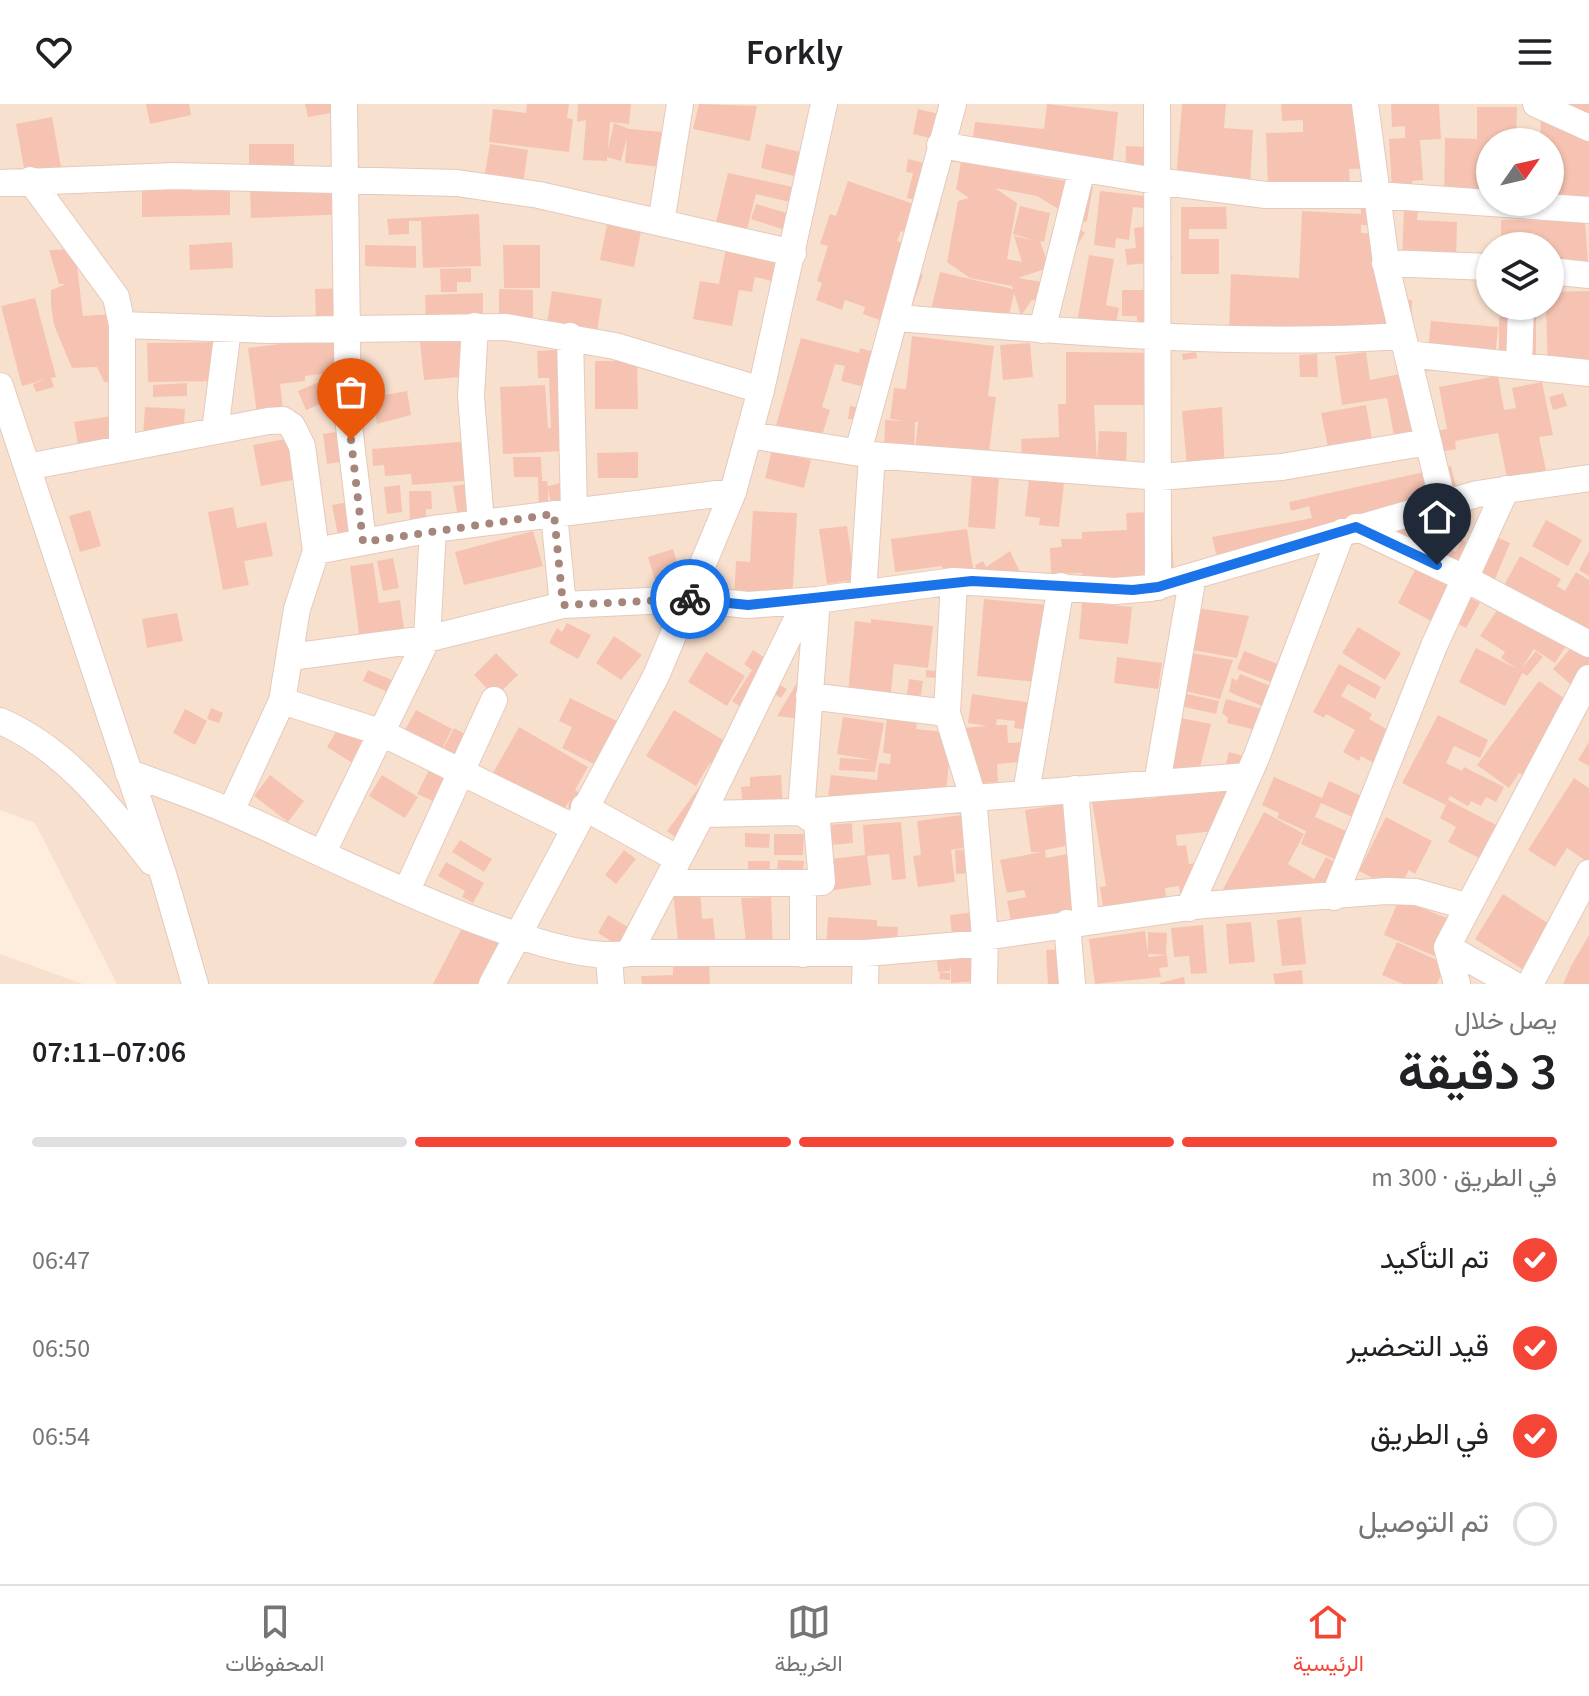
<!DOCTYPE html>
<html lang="ar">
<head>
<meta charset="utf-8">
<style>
	:root { --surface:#fff; --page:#f6f6f6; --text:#202124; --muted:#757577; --line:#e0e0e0; --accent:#f44536 }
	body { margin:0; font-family:"Source Sans 3",Vazirmatn,sans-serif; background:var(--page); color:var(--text); direction:rtl; height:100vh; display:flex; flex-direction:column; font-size:30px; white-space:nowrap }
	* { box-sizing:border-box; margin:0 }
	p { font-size:26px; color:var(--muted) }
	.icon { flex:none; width:44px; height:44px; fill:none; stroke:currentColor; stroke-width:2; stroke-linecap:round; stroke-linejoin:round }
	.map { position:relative; height:880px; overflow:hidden; direction:ltr }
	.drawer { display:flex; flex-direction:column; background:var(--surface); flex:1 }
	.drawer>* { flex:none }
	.needle { width:52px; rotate:56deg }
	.tools { position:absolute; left:1476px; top:24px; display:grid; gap:16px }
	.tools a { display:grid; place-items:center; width:88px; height:88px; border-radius:50%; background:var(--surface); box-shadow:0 2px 6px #0004; font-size:40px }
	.pin { position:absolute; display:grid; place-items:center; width:68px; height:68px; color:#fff; margin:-82px -34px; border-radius:50% 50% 50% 0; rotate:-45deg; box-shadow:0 0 8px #0007 }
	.pin .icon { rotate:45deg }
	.courier { position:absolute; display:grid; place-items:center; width:80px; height:80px; margin:-40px; border:6px solid #1a73e8; border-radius:50%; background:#fff; color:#222; box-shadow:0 2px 10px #0007 }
	.summary em { font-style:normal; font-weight:600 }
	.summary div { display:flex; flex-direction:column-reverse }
	.summary { display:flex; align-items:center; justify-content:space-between; height:136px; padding:0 32px }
	h1 { font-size:52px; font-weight:600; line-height:60px }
	.bar { display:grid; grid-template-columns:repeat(4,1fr); gap:12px 8px; align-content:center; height:96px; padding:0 32px }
	.bar i { height:10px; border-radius:6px; background:var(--line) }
	.bar .on { background:var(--accent) }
	.bar p { grid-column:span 4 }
	ol { padding:0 32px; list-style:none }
	li { display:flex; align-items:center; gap:24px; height:88px }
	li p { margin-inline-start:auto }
	li .icon { padding:8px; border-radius:50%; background:var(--accent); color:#fff; stroke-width:4 }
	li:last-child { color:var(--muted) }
	li i { width:44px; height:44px; border:4px solid var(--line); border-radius:50% }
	header { display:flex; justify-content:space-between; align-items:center; height:104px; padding:0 32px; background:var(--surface); font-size:36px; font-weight:600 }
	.tab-bar { display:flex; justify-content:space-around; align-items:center; height:112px; border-top:2px solid var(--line); background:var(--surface); font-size:22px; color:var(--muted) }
	.tab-bar a { display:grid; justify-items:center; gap:4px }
	.tab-bar .on { color:var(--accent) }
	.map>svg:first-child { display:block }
</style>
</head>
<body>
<header><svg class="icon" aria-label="menu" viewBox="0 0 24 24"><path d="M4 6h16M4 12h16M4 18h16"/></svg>Forkly<svg class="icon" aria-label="heart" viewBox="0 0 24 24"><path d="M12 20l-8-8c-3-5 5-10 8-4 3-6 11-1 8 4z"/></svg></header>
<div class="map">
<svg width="1589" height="880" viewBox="0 0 1589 880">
	<rect width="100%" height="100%" fill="#feeddd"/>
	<path fill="#f8e0ce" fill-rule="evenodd" d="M0,0h1589v880h-1472l-82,-161 -35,-13zM1490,38h60v60h-60zM1490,142h60v60h-60z
		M0,850l83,30h-83z"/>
	<path fill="#f6c3b2" d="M146,0h43l2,11 -41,9z
		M305,0h36l1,7 -34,6z
		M527,0h42l-2,14 6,1 -4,33 -80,-10 4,-33 33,4z
		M578,0h53l-2,20 -19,-2 -2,27 6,-26 15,6 45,4 -4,35 -45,-5 2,-26 -6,24 -14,-4v4l-24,-1 3,-40 -9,2z
		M699,0l58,2 -7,35 -57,-12z
		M1047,0l71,8 -6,59 -141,-20 4,-29 69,7z
		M1182,0h44l-2,24 29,2 -3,54 -74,-5z
		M1281,0h98v64l-30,1 1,15 -82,3 -2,-54 37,-1v-12l-21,1z
		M1391,0h48l2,35 -21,1 3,40 -11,1 1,8 -21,2 -3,-52 16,-1v-12l-13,1z
		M1558,0h31v19z
		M1477,3h40l-1,35h-26v58h-46l1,-62 32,1z
		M918,5l43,10 -6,25 -42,-10z
		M52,13l10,56 -36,6 -10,-55z
		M1541,14l48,24v61l-39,-2v-59h-10z
		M249,40h45v27h-45z
		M490,40l38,6 -5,34 -39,-6z
		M766,40l34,8 -6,24 -33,-8z
		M1126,42l40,2 -1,29 -40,-1z
		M908,55l37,9 -8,37 -30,-7 6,-25 -7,-1z
		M961,58l132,24 -6,35 -14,4 12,8 -12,18 -13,-41 -23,-14 -42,-8 22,15 -10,56 15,3 -8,-26 19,4 -20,-6 7,-28 30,7 -6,29 -4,-1 8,23 7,-11 19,3 -15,22 -14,-9 -27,9 41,7 -1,7 -27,9 -10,15 -7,-23 -9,39 -75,-18 10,-42 73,17 -1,-3 -42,-8 -23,-16 11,-61 11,-3 -13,-9z
		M728,69l65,14 -3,15 -34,-8 -10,39 -31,-7z
		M848,77l91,32 -10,28 -28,-10 -4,10 27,9 -8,23 7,2 -19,54 -41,-15 2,-7 -20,-7 -3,10 -26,-10 6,-17 -5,-2 11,-35 -8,-2 10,-30 6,2z
		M346,83l1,27 -96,4 -1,-27z
		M192,84v3h38v24l-88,2v-28z
		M1100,87l62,7 -1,12 -28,-3 -4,33 -13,-2 -1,10 -21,-3z
		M756,100l34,10 -5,16 -34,-11z
		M1181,103h45l1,22h-38v10h30v35h-38z
		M1361,103l32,1 -1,18 -31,-1v8l17,1 16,65 18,1 -1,39 -182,-8 2,-57 68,4 3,-67 59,3z
		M1404,106l14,1 -1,9 40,2 -1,38 -54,-2z
		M479,110l2,52 -58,2 -2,-47h-12v13l-20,1 -2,-16z
		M1501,116l84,1 4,54 -39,-4v-25h-49z
		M607,120l34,8 -7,35 -34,-7z
		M1168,120l4,37 -45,4 -2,-16 11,-1 -2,-20z
		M232,138l1,26 -43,2 -1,-25z
		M365,141l51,1v22l-51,-2z
		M503,141h37v43h-36z
		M726,144l51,9 -5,24 -17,-4 -3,15 -13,-2 -7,36 -39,-7 7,-38 19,3z
		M75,145l8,67 43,-3 5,67 -27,2 -7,-15 -25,1 -18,-43 -3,-20v-15l15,-6h-7l-10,-34z
		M1089,151l25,4 -8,46 13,3 -5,27 -38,-7z
		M471,164v14h-14v10h-16l-1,-23z
		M353,184l1,35 -38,1 -1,-35z
		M499,185l34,1v34l-34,-1z
		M1122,186h44v39h-29v-13h-15z
		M552,187l50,8 -6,39 -50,-9z
		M1589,187v80l-41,1 -2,-66h4v-14z
		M483,189v29l-57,5 -1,-32z
		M35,194l21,79 -5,1 3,9 -18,5 -3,-8 14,-5 -25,7 -21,-80z
		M1499,213h37v49h-37z
		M1431,217l67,6 -4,40 -67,-6z
		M912,232l82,10 -6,50 8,1 -7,54 -23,-3 -1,9 -50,-6 3,-29h-3l-1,32 -30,-1 1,-33 20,1 -15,-2 4,-31 12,1z
		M482,233l4,38 -62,5 -4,-38z
		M327,234l20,2 4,30 -46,6v5l-25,3 4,34 -26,3 -10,-73z
		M801,234l58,15 1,-5 33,9 -9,35 -43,-11 4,-15 -10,-2 -13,43 8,3 -11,35 -45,-13z
		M225,238l1,39 -78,1 -1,-39z
		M1030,239l3,34 -30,3 -3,-35z
		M573,245l11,101 -81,4 -3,-67 45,-2 3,43h3l-2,-50h-11l-1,-27z
		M1066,248l103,1 -12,52h-63l3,57 2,-31 28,1 -1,36 -104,-8 -1,-21 38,-2 -1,-33h8z
		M1196,248l1,6 -14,2 -1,-6z
		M1366,248l4,28 49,-10 16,61 12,-2 -8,-42 59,-11 6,34 12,-2 -4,-20 30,-6 11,53 -14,2 9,43 -39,8 -11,-55 -43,8 1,8 -123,23 -12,-59 45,-8 7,40 22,-4 -8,-43 -45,7 -7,-49z
		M1317,250l1,23h-18l-1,-22z
		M595,257h42l1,48h-43z
		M331,273l5,11 -17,7 4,8 -17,7 -8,-19z
		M187,279v13l-34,1v-12z
		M407,287l4,24 -34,9 -4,-27z
		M1563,289l4,13 -14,4 -4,-13z
		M850,302l23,3 -1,13 -24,-3z
		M145,303l40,2 -2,30 -40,-3z
		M1222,303l3,67 -37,3 -6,-66z
		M124,310l5,28 -50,8 -5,-28z
		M354,325l5,30 -32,5 -4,-30z
		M307,331l7,41 -53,10 -8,-41z
		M484,336l3,39 -75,6 -1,-11 -26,2 -1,-11 -11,1 -1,-17z
		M772,346l39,10 -7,28 -39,-10z
		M638,348v26h-40l-1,-25z
		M513,353h28l1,24h5l1,5 35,-8 6,29 -36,8 -5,-26v21l-9,1 -1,-34h-24z
		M1451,362l11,47 -25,6 -3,-14 -7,2 5,19 -14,3 1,6 -21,5 -1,-5 -176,39 -9,-37 100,-19 -3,-12 -18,5 -2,-9z
		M972,370l27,2 -4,53 -27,-2z
		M1029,375l35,4 -5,44 -20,-2 1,-7 -15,-2z
		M490,377l5,32 -36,12 -6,-39z
		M400,381l2,27 -15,2 -3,-27z
		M409,387h22l1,18h-6v13h-16z
		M366,395l8,39 -34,7 -8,-40z
		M233,403l4,21 29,-6 7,34 -29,5 5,24 -26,5 -15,-78z
		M90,406l11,36 -21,6 -11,-36z
		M753,407l44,2 -5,89 -58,-4 2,-37 14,1z
		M1171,407l3,68 -91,4 -1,-10 -31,1 -1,-26 12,-1 -1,-8h21v-7l45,-2 -1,-17z
		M1546,416l36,20 -14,26 -36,-20z
		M847,422l8,54 -28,4 -8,-55z
		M967,425l7,46 -31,5 -1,-14 -47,6 -4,-33z
		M533,427l10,35 -79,19 -9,-33z
		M1487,429l23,10 -17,41 -64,-28 6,-14 21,10 6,-12 9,4z
		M673,445l12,41 -25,7 -12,-40z
		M1010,447l10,21 -16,7 -5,-9 -19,8 -5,-13 8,-4 3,6z
		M1589,447v25l-10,-6z
		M1520,452l41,23 -4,7 8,5 11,-19 13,8v56l-86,-49z
		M393,454l6,30 -16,3 -6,-30z
		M373,459l6,40 21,-3 7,50 -45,6 -12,-90z
		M1416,464l64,35 -14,25 -18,-9 -4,9 -46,-25z
		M984,495l85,8 -13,77 -79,-8z
		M1082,498l50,5 -4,37 -49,-5z
		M1501,500l65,42 -11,17 -21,-14 -13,20 15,-18 7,6 -16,19 -26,-18 4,-6 -25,-16z
		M1197,504l52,8 -12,42 -50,-9z
		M177,509l6,28 -36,7 -5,-29z
		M871,515l62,7 -5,42 -34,-4 -4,35 16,2 3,-22 14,2 -7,48 36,4 -7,70 -117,-6 3,-22 46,5 2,-17 11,1 1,-10 -8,-1 5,-46 -41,-5 8,-81 16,2z
		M567,519l24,12 -13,24 -29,-16 8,-15 5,4z
		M1358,523l43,26 -16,27 -43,-27z
		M614,532l28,19 -21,25 -25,-17z
		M1575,539l14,12v23l-11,13 -25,-22z
		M1476,544l47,24 -18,34 -46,-24z
		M753,546l32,21 -8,12 10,6 -6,9 -16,-10 -10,15 12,8 -6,10 -29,-20 20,-31 -8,-6z
		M1244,547l39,15 -7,18 -39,-15z
		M706,548l39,24 -18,30 -39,-24z
		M1186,548l47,8 -13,39 -40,-9z
		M496,549l22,22 -23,22 -21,-22z
		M1117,553l45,6 -4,26 -44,-6z
		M1339,560l42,23 -6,12 -27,-15 -7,12 31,18 -3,5 38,22 -17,31 -29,-16 -2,5 -16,-9 12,-22 -29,-16 -2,4 -11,-6z
		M368,566l38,16 -5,12 -38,-17z
		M926,566l29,3 -1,7 -28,-3z
		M1240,570l40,16 -11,19 -40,-17 3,-14 5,3z
		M798,577l4,38 -25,-3z
		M1539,577l41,28 -54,68 -7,-4 -10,15 -32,-23z
		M1183,589l36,8 -3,13 -36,-8z
		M972,590l80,12 -4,27 -34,-5 1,-7 -18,-2 -1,6h11l1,18 36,-2 2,19 -49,4 1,18 -35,2 -3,-56 27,-2 -19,-3z
		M570,594l59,29 -23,43 -44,-22 10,-21 -13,-6z
		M1226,595l39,11 -5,21 -33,-8 1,-5 -6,-5z
		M211,604l12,5 -4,10 -12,-4z
		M185,605l22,12 -12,24 -22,-12z
		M416,606l36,19 -13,26 -37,-20z
		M674,606l70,43 -13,23 -21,-13 -14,23 -50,-30z
		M1438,611l50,25 -8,18 -26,-12 -8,17 16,8 2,-4 40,20 -8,15 -10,-5 -5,9 -10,-5 -3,5 -18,-10 -2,4 52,27 -17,33 -35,-18 8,-15 -16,-9 6,-13 -44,-22z
		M1171,612l40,8 -13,51 -36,-10z
		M843,613l41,6 -9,49 -36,-2 1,-12 32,2 -35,-6z
		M340,621l36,23 -14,21 -35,-22z
		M519,623l69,40 -13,23 13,9 -10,15 -10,-7 2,-7 -8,13 -69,-40z
		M454,624l31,17 -12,23 -31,-17z
		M1589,638v24l-11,-6z
		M1229,648l21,6 -3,13 -21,-7z
		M430,664l15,7 -12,26 -16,-7z
		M270,671l34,26 -16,21 -34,-26z
		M382,671l36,22 -13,21 -36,-22z
		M781,671l2,32 -40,2 -2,-22 9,-1v-9z
		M1274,673l48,21 7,-17 39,18 -9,21 -38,-17 -6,14 42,19 -12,28 -44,-20 5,-13 -29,-13 2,-5 -17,-8z
		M1574,674l15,10v75l-22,-15 -12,19 -27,-17z
		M700,682l21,15 -33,45 -21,-15z
		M1227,682l7,43 -58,6 1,11 9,-1 3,19 22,-4 -30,40 -2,-14 -14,2 2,16 -62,17 -5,-34 6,-1 -14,-85 54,-8 1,6z
		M1087,697l-1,41 -41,8 1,8 37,-7 11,62 -82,13 -5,-25 19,-4 -2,-7 -17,3 -7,-33 41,-8h-10l-6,-42z
		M1264,708l40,22 -16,30 26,15 12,-22 23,13 -13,24 -20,-11 -8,15 -87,-5z
		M961,711l1,9 5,-1 3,24 -19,3 4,32 -37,5 -5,-31 8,-1 -4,-34z
		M1386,713l46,24 -17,33 -6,-4 -11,21 -39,-20z
		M901,718l5,57 -14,1 -3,-26 -22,2 4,29 -37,5 -4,-31 35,-4 -2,-30z
		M852,719l1,20 -23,2 -2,-20z
		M745,729l25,1 -1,14 -24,-1z
		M774,730h30l-1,21h-29z
		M460,736l32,19 -8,13 -32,-20z
		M988,745l1,23 -33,2 -1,-24z
		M624,746l12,9 -20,25 -11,-9z
		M778,756l26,1 -1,11 -26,-1z
		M748,757h22l-1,18h-21z
		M446,758l38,21 -11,20 -11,-6 3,-6 -27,-15z
		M700,785l2,30 11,-1 3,30 -37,3 -6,-60z
		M1503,790l66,43 -28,44 -66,-42z
		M771,793l2,53 -26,1 -6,-53z
		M1399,795l53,21 -10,39 -58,-24z
		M991,806l4,32 -43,-6 -2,-21z
		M608,811l30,18 -11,18 -29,-18z
		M828,813l49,3v6l21,1 -1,18 -71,6z
		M1301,813l5,47 -24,2 -5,-46z
		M465,818l39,21 -21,41h-50z
		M1251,818l4,40 -26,2 -3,-40z
		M1203,821l4,48 -16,1 -2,-18 -15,1 -3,-29z
		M1145,827l3,21v-20l19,1 -1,22 -18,-1 1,3 18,-2 1,12 -9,1 2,9 -66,7 -6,-45z
		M1589,831v49h-26l8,-18z
		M1397,838l49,22 -9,20h-34l-21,-9z
		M1068,845l2,35h-22l-2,-34z
		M991,852l2,24 -42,3v-19l-1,7 -12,1 -1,-12z
		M709,858l1,22h-68l-1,-8 32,-1v-12z
		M1302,866l1,14h-28l-2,-10z
		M940,868l10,1v7l-11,-1z
		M1184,873l1,7h-25v-1z"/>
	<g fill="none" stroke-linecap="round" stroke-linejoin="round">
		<defs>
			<path id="minor" d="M344,0l4,314 15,124
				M1157,0l1,483
				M1365,0l22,166 56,233
				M1536,0l53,24
				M940,41l216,36 110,14h111l212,15
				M30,76l86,117 6,28 146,5 238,-3 109,19 146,44
				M0,79l174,-7 283,7 82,12 254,58
				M661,119l19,-119
				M1385,159l105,4
				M1550,167l39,4
				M897,214c167,13 338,29 506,18
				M122,221v124
				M475,222l-4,70 10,127
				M1042,226l40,-161
				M570,232l4,175
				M1407,250l182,19
				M1519,261l2,-59
				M0,282l164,491 31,107
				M215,327l13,-102
				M750,331l122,20 288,22 122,-10 146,-25
				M858,348l95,-348
				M27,363l241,-46 15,-1 9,6 10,20 14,105 -19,58 -15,92 -51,110
				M554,410l9,91
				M1356,423l108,51 125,66
				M316,447l117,-22 300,-37
				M954,477l-7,132 26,84 12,140 -1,47
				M863,490l9,-139
				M290,553l137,-18 136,-34 127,-6 58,6 69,-5 137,-19 161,10 36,-3 326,-94 112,-16
				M809,592l138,17
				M282,597l98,31 193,95
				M0,617c67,29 108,85 152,141
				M128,668c36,14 73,26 108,42 81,35 316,158 393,139h237l119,-10
				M1157,679l36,-207
				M1075,685l11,132
				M1026,689l35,-207
				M584,703l94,52
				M702,710l99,-2 446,-36
				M323,748l104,-213 6,-110
				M666,779h137
				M407,786l87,-190
				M1334,793l100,-251 72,-157
				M1189,804l67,-150 86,-226
				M1067,819l5,61
				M985,833l219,-32 182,-14 30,1 50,14
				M1447,843l66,37
				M629,849l73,-139 104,-213
				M803,850v-71l19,-1 -5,-59 -16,-11 16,-212
				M609,854l2,26
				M492,880l164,-308 77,-184 28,-102 63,-286
				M865,880l1,-31
				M1457,880l-10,-37 142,-269
				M1530,880l59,-111"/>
		</defs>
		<use href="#minor" stroke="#e5c9bc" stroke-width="28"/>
		<use href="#minor" stroke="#fff" stroke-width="26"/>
	</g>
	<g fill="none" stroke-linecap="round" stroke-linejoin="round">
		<path stroke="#a6867a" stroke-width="8" stroke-dasharray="0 14.4" d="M351,336l12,102 191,-28 9,91 127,-6"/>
		<path stroke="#1a73e8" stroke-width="10" d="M690,495l58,6 224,-24 161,9 25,-3 198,-60 81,38"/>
	</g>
</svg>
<div class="tools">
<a><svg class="needle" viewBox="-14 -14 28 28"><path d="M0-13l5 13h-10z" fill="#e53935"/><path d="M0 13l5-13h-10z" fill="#757577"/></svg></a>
<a><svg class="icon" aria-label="layers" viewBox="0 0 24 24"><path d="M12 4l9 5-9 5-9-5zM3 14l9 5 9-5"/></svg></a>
</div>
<div class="pin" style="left:351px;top:336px;background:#ea580c"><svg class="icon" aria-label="bag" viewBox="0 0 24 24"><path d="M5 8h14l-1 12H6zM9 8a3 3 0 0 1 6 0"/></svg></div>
<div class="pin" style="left:1437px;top:461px;background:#1f2937"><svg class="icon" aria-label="home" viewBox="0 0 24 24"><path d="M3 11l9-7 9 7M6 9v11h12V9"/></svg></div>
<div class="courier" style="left:690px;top:495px"><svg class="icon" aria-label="bike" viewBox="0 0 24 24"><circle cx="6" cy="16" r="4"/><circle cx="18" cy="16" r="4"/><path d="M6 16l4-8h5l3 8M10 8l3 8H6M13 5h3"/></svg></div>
</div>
<section class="drawer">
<div class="summary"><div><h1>3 دقيقة</h1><p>يصل خلال</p></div><em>07:06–07:11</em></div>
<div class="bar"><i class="on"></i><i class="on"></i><i class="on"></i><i></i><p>في الطريق · 300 m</p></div>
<ol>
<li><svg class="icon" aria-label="check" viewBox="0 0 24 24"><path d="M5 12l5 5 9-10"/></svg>تم التأكيد<p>06:47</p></li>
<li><svg class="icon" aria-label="check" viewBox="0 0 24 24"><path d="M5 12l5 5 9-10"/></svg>قيد التحضير<p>06:50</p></li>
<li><svg class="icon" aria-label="check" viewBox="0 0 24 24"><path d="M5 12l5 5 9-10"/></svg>في الطريق<p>06:54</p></li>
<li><i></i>تم التوصيل</li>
</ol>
</section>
<nav class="tab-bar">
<a class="on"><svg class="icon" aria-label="home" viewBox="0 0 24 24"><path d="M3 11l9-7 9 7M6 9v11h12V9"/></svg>الرئيسية</a>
<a><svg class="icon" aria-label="map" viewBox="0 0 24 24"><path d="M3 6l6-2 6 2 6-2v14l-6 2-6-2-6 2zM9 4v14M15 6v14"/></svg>الخريطة</a>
<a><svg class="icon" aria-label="saved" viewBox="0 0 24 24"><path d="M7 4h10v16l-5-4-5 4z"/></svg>المحفوظات</a>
</nav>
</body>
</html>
